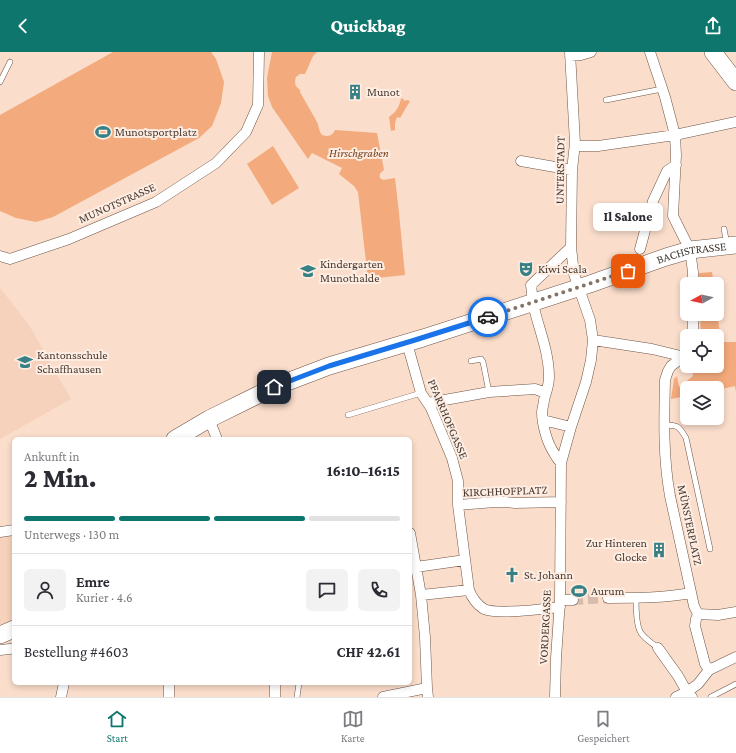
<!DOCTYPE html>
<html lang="de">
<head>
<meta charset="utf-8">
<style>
	:root { --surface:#fff; --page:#f2f2f3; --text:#2b2b33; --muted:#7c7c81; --line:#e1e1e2; --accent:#0f766e }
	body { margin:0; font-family:"Crimson Pro",serif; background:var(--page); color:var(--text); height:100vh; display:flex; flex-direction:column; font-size:15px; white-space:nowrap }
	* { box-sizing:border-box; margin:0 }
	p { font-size:13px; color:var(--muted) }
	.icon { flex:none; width:22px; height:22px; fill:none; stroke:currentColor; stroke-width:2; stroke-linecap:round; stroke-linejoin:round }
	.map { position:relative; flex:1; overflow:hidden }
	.panel { position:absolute; left:12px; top:385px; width:400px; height:248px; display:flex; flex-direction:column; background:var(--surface); border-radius:6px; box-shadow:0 2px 6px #0003 }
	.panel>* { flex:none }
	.needle { width:26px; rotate:262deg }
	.buttons { position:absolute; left:680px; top:225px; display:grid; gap:8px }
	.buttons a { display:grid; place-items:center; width:44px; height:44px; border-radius:6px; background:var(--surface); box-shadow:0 2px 6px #0003; font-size:20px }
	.pin { position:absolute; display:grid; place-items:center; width:34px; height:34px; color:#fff; margin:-17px; border-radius:8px; box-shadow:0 2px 6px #0006 }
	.courier { position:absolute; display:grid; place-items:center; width:40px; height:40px; margin:-20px; border:3px solid #1a73e8; border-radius:50%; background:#fff; color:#222; box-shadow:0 1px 5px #0007 }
	.bubble { position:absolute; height:28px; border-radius:6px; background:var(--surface); box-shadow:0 2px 6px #0003; font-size:13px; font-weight:800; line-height:28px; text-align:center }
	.head em { font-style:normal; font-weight:800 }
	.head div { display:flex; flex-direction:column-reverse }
	.head { display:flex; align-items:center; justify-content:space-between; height:68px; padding:0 12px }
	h1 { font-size:26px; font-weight:800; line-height:30px }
	.bar { display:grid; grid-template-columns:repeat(4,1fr); gap:6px 4px; align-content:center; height:48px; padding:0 12px }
	.bar i { height:5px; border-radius:3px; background:var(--line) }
	.bar .current { background:var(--accent) }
	.bar p { grid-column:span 4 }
	.line { display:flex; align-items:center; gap:10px; padding:0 12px; border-top:1px solid var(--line) }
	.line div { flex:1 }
	.round { display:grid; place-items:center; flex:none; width:42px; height:42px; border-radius:6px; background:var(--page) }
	header { display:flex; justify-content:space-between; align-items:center; height:52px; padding:0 12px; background:var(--accent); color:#fff; font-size:18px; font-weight:800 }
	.dock { display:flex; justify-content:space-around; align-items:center; height:56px; border-top:1px solid var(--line); background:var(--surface); font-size:11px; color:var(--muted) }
	.dock a { display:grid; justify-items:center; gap:2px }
	.dock .current { color:var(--accent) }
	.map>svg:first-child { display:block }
</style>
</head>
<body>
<header><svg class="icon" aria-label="back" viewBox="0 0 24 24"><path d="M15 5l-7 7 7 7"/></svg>Quickbag<svg class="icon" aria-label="share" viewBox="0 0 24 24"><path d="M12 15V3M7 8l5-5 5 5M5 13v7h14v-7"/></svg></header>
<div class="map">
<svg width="736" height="645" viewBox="0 0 736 645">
	<rect width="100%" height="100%" fill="#faddcb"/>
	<path fill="#f6d1bc" d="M0,236l29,37 42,74 -71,40z
		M14,478v99l-14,6v-103z"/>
	<path fill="#f3aa7c" d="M113,0h98l5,7 8,23 -3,21 -9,23 -13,12 -146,79 -17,5 -20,-4 -16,-7v-96z
		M272,0h45l-4,4 -8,18h-5l-4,3c-2,6 -1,9 4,13v2l17,30c2,5 2,9 5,13 7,2 10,1 13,-5l42,3 7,37c-4,3 -5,4 -4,8l3,2 12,-2 4,35 6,62 -37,4 -10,-87 -4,-6 -15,-12 3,-6 -30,-15 -4,6 -36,-52 -4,-11 -1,-18z
		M402,46l3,3 2,-1 3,1 -10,17 -3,-1 -2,6v7l-4,1 -2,-14c7,-5 10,-10 12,-18z
		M273,94l26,42 -27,17 -25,-41z
		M712,220l2,12h-15v-11z
		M717,259l4,31h15v50l-1,-6 -18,4v-2h-30v8l-16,3 3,-20 3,-3 2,11 14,-11 -1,-10h25v-30h-16l-1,-22h17z"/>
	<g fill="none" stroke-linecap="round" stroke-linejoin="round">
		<path stroke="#d6bcad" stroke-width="10" stroke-dasharray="10 5" stroke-linecap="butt" d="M573,548l35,-2"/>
		<defs>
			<path id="lane" d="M0,30l10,-20
				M606,48l56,-11
				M724,177l3,15
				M471,309l10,-2 2,3 6,30
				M348,363l73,-22
				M664,373c14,0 15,1 22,13l24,111
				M636,546c0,9 0,28 5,35 4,6 11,10 17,15
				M297,645l2,-14
				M711,645l25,-13"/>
			<path id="street" d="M650,0l15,45 10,38 1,20 -3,61 17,34 3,22v12
				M570,4l11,-1 10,-3
				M575,91l1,3h22l77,-11 61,-13
				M521,109l51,9
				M640,197l13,-48 14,-30 9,-6
				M0,204l10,3 59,-20 87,-37 60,-39 30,-31 12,-27 1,-52
				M693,262v22
				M593,288l59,9 33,8
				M407,291l14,50 10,15 21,50 6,23v24l11,85 -48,5
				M687,302l-16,12 -3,5 -3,9c-1,40 -2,77 5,116l24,110 4,8
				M428,351l61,-11 46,-3 11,4
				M209,367l8,20
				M543,368l28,7
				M561,411c-3,-3 -5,-6 -7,-10 -7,-10 -12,-29 -12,-41 0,-3 2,-8 2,-12 2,-8 5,-14 5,-23 0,-27 -11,-49 -16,-74 -1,-7 -1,-12 -2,-18l40,-38
				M458,453l37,-3h11l9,1 46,-1
				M0,480l14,-2
				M410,481l11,62 4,42 2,51 1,9
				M416,515l49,-7
				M469,538c3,8 7,14 15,19 13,6 60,0 76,-2
				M608,546c28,0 56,0 83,-5
				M560,548h13
				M698,562l-2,5 -1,7 10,38 4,6
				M698,562l20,1 18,-3
				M658,596l20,28 9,16 5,5
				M0,598l10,-1 4,-1
				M169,631v14
				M275,631v14
				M61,645l3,-14
				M383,645l44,-9
				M555,645l1,-39 4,-58 1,-137 10,-36 15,-45 5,-22 2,-20 -3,-20 -16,-46 -3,-27 1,-77 3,-27 -5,-91
				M676,645l11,-5 11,-8 11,-14 27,-13"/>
			<g id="primary">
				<path d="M713,0l23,30"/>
				<path id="s1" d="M175,387l34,-20 65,-32 55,-21 94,-28 167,-54 76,-27 24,-7 46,-5"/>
				<path d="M0,583l14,-6"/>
			</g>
		</defs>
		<use href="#lane" stroke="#6e5647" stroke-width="6"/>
		<use href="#street" stroke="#6e5647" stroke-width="11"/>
		<use href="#primary" stroke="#6e5647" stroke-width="18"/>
		<use href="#lane" stroke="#fff" stroke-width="5"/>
		<use href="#street" stroke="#fff" stroke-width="10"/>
		<use href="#primary" stroke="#fff" stroke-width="17"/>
	</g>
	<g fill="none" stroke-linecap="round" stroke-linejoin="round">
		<path stroke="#847368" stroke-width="4" stroke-dasharray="0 7.2" d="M488,265l140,-46"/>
		<path stroke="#1a73e8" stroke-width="5" d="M274,335l55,-21 86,-26 73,-23"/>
	</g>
	<defs>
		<symbol id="building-bare" viewBox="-9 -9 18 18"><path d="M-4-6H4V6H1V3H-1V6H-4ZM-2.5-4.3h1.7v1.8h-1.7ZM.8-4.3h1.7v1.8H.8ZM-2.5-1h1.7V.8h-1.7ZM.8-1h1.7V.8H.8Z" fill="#378086" stroke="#ffede2" stroke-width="2.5" paint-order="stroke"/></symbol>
		<symbol id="stadium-bare" viewBox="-9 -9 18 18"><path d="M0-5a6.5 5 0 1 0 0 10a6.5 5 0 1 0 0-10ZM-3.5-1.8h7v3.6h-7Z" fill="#378086" stroke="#ffede2" stroke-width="2.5" paint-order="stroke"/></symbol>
		<symbol id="theatre-bare" viewBox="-9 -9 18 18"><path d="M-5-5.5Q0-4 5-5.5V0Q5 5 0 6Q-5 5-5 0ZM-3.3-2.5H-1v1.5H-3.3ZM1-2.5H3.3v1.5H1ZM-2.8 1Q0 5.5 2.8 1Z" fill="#378086" stroke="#ffede2" stroke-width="2.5" paint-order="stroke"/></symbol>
		<symbol id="school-bare" viewBox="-9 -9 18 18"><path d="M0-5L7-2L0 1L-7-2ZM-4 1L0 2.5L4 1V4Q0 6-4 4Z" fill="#378086" stroke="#ffede2" stroke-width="2.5" paint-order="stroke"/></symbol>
		<symbol id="church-bare" viewBox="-9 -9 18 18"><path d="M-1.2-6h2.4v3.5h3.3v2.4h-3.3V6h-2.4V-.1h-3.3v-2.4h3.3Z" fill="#378086" stroke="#ffede2" stroke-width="2.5" paint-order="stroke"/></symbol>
	</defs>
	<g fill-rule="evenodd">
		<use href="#building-bare" x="344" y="29" width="22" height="22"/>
		<use href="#stadium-bare" x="92" y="69" width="22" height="22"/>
		<use href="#theatre-bare" x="515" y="206" width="22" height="22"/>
		<use href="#school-bare" x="297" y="208" width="22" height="22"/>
		<use href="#school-bare" x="14" y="299" width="22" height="22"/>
		<use href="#building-bare" x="648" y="487" width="22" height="22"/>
		<use href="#church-bare" x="501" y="512" width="22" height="22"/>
		<use href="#stadium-bare" x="568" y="528" width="22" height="22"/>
	</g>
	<g text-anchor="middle" stroke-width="4" stroke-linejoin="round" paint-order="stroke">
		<g font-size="12" fill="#453a33" stroke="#ffede2" text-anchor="start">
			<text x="367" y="44">Munot</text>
			<text x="115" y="84">Munotsportplatz</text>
			<text x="320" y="216">Kindergarten<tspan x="320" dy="14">Munothalde</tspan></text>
			<text x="538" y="221">Kiwi Scala</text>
			<text x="37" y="307">Kantonsschule<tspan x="37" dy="14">Schaffhausen</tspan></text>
			<text x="647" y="495" text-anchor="end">Zur Hinteren<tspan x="647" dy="14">Glocke</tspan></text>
			<text x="524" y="527">St. Johann</text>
			<text x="591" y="543">Aurum</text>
		</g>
		<g font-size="12" font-style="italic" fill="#73411f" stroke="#ffede2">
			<text x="359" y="105">Hirschgraben</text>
		</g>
		<g font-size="12" fill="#453a33" stroke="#ffede2">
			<text transform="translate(560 118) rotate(-89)" y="4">UNTERSTADT</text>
			<text transform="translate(117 151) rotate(-24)" y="4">MUNOTSTRASSE</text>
			<text dy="4" stroke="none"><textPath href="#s1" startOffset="551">BACHSTRASSE</textPath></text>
			<text transform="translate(448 367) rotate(67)" y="4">PFARRHOFGASSE</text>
			<text transform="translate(505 439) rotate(-2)" y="4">KIRCHHOFPLATZ</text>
			<text transform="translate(690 473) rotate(78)" y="4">MÜNSTERPLATZ</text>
			<text transform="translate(545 575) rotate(-87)" y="4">VORDERGASSE</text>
		</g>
	</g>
</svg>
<div class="buttons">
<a><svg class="needle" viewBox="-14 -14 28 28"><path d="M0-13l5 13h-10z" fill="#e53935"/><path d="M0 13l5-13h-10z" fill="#7c7c81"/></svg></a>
<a><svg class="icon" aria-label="locate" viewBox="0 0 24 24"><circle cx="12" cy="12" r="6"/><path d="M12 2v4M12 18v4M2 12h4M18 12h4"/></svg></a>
<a><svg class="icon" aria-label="layers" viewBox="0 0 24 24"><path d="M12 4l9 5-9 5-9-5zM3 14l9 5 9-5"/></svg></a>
</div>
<div class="pin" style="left:628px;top:219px;background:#ea580c"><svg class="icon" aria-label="bag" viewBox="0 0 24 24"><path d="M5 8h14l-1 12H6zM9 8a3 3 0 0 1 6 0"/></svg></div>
<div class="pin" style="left:274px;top:335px;background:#1f2937"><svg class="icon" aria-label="home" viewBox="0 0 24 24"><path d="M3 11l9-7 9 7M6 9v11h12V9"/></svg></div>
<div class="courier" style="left:488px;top:265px"><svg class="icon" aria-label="car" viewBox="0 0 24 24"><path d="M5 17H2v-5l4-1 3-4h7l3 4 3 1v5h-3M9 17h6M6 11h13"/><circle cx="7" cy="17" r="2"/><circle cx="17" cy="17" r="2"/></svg></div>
<div class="bubble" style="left:593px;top:151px;width:70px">Il Salone</div>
<section class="panel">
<div class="head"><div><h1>2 Min.</h1><p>Ankunft in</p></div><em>16:10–16:15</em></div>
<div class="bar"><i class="current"></i><i class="current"></i><i class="current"></i><i></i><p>Unterwegs · 130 m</p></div>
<div class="line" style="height:72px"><a class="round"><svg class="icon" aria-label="person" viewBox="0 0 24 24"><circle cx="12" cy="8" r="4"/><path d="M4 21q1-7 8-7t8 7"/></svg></a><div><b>Emre</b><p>Kurier · 4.6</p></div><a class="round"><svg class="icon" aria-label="chat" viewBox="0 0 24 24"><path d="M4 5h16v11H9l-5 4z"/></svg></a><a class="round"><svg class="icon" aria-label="phone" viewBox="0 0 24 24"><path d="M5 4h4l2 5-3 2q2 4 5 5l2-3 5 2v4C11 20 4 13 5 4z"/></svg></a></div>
<div class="line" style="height:52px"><div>Bestellung #4603</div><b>CHF 42.61</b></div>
</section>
</div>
<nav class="dock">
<a class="current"><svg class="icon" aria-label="home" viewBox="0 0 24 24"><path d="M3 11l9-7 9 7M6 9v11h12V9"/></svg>Start</a>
<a><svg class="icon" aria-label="map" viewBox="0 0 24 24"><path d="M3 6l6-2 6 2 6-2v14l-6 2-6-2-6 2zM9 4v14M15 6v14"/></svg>Karte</a>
<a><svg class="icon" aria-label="saved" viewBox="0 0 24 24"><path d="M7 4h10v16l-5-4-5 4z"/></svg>Gespeichert</a>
</nav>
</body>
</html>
